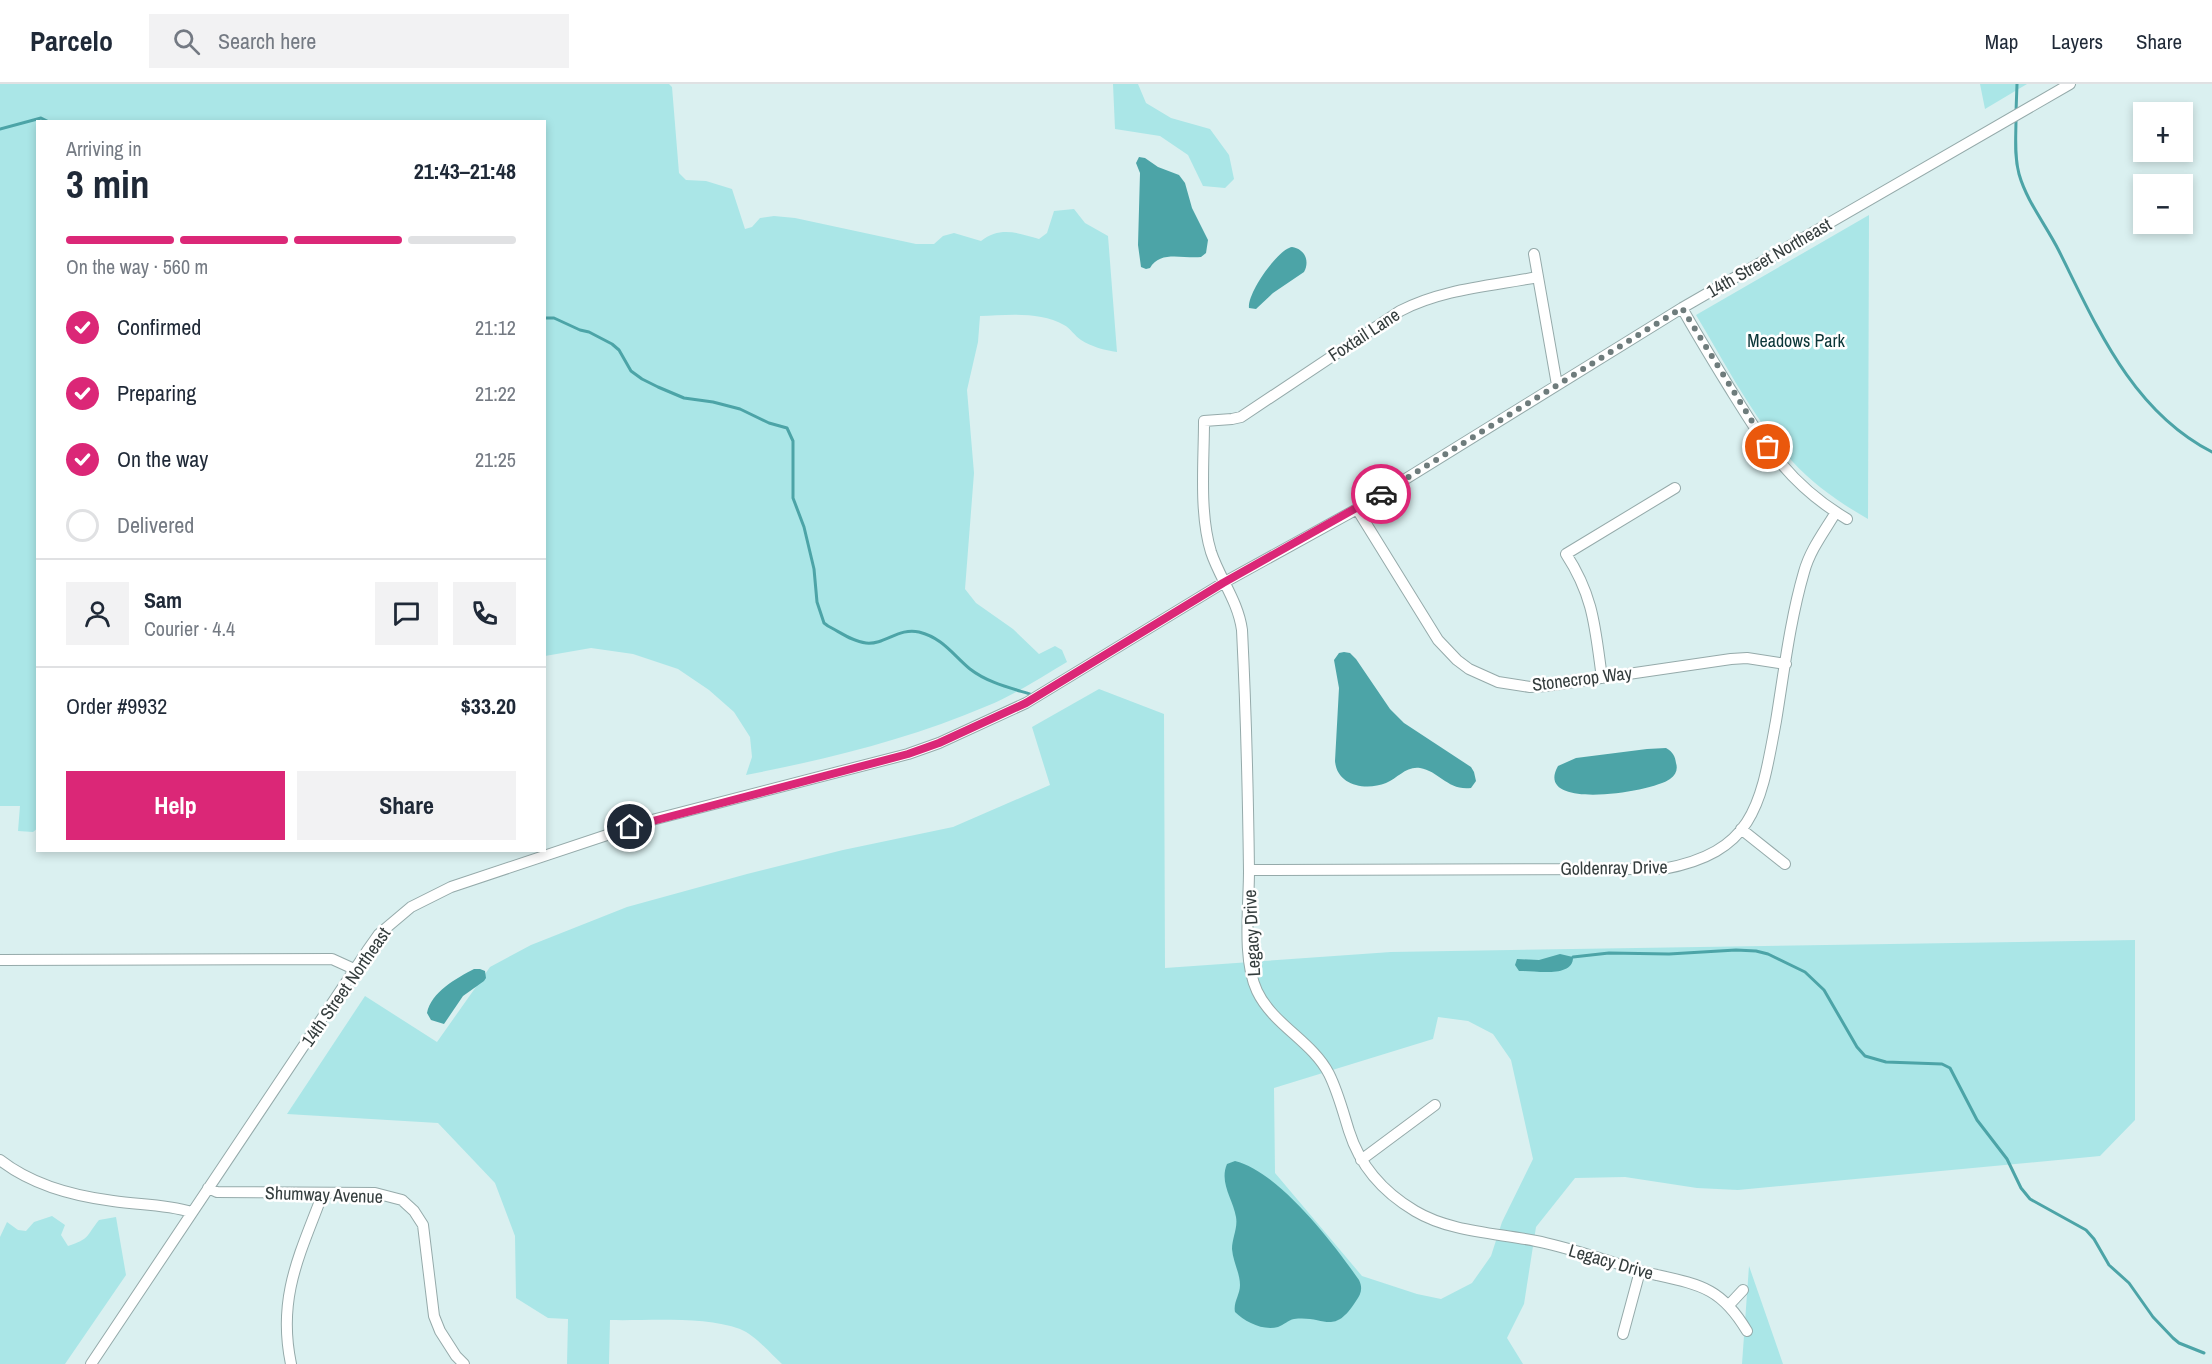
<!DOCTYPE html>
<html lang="en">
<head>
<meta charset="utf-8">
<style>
	:root { --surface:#fff; --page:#f2f2f3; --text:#1f2937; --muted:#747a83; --line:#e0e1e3; --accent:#db2777 }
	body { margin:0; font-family:"Archivo Narrow",sans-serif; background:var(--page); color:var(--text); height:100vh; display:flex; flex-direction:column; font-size:22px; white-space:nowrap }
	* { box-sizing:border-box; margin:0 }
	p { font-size:20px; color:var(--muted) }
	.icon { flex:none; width:33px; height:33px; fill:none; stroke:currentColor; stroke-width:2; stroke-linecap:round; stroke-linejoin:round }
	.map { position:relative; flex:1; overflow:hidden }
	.drawer { position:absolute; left:36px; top:36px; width:510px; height:732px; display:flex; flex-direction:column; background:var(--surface); border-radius:0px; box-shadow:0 3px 9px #0003 }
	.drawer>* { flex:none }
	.fabs { position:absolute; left:2133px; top:18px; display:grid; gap:12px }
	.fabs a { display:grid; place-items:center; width:60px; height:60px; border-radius:0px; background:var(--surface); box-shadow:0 3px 9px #0003; font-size:30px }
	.pin { position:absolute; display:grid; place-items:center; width:51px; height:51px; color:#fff; margin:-26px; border:3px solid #fff; border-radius:50%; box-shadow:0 2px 6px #0007 }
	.courier { position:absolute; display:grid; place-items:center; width:60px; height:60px; margin:-30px; border:4px solid #db2777; border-radius:50%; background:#fff; color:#222; box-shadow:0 2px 8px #0007 }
	.headline em { font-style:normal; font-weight:700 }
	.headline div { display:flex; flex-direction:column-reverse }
	.headline { display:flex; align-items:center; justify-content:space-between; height:102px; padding:0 30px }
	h1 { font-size:39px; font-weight:700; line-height:45px }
	.bar { display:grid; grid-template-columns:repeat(4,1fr); gap:9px 6px; align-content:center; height:72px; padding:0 30px }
	.bar i { height:8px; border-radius:4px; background:var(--line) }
	.bar .current { background:var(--accent) }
	.bar p { grid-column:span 4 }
	.line { display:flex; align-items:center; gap:15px; padding:0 30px; border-top:2px solid var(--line) }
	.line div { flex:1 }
	.round { display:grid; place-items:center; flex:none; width:63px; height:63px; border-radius:0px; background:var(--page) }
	ol { padding:0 30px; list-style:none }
	li { display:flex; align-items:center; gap:18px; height:66px }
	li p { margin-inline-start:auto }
	li .icon { padding:6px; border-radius:50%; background:var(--accent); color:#fff; stroke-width:4 }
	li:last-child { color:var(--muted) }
	li i { width:33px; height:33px; border:3px solid var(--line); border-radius:50% }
	.button { display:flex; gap:12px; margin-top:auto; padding:12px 30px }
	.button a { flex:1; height:69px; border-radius:0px; background:var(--accent); color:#fff; font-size:24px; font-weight:700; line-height:69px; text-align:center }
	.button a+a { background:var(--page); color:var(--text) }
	header { display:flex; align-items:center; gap:36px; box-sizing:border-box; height:84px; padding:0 30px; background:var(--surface); border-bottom:2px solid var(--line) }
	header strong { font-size:28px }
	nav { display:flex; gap:33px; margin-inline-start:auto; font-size:21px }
	.search { width:420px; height:54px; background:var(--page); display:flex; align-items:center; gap:15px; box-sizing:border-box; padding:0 21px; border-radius:0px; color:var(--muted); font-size:22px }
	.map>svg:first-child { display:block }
</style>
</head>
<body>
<header>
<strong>Parcelo</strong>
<div class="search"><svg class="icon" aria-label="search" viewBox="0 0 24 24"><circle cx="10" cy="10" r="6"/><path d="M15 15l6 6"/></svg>Search here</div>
<nav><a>Map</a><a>Layers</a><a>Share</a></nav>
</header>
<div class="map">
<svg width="2212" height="1280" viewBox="0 0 2212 1280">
	<rect width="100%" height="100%" fill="#daf0f0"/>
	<path fill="#aae6e7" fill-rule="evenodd" d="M0,0h669l3,3 7,86 7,7 20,1 26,8 13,40 7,-2 8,-9 14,-2 21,2 121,26h18l9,-8 11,-3 27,8c19,-15 37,-8 58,-2l8,-6 7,-22 20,-2 11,14 23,13 9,116c-13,-2 -25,-5 -36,-12 -6,-4 -11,-12 -17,-15 -24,-14 -58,-10 -84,-9l-2,26 -11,48 7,83 -9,116 11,14 37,26 26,25 16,-8 7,4 5,12c-26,15 -52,33 -80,44 -77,33 -159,53 -241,69l6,-18 -2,-20 -16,-25 -25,-22 -31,-21 -45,-15 -42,-6 -46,8 -1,-534h-506v706l-5,4 -15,-1 2,-25h-20z
		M1113,0h25l8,19 25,15 39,11 19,26 5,24 -9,9 -22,-2 -15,-31 -28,-19 -45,-7z
		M1980,0h47l-42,25z
		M1869,131l-1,304c-28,-16 -54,-34 -76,-58 -39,-43 -66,-96 -96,-146z
		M1099,605l65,25 1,254 226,-16 744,-12v180l-35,36 -362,34 -41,-2 -72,-11 -50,1 -39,49 -12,77 -17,34 16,26h-741c-12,-11 -27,-29 -42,-35 -36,-13 -92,-8 -130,-9l-1,44h-42l1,-45 -20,-1 -32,-20 -1,-62 -20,-53 -57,-60 -151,-9 78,-118 72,46 53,-75 41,-22 96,-38 120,-33 96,-24 110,-23 97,-42 -18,-58zM1438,933l30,4 25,13 18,26 22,99 -31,63 -11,34 -19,27 -31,16 -24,-5 -55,-18 -87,-103 -1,-85 159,-49z
		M52,1132l13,9 -4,10 7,11c22,-7 18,-10 31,-26l17,-3 10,58 -61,89h-65v-127l7,-15 11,8 8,1 8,-9z
		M1749,1182l34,98h-41z"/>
	<path fill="#4ca4a7" d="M1139,73l6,1 13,9 21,8 6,8 7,25 16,32 -2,13 -5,4c-18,2 -41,-7 -51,11l-4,1 -5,-2 -3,-22 2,-72 -4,-10z
		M1292,163c13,2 18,14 12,25l-31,21 -17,16 -7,-1c-2,-15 29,-59 43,-61z
		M1344,568l6,1 6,6 34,50 14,14 67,44 3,5 2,9 -5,7c-23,3 -32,-17 -51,-20 -14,-2 -22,10 -34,15 -20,8 -49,3 -51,-22l4,-73 -5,-28 5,-7z
		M1666,664c7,4 9,8 10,15 2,6 0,12 -6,16 -17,13 -138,33 -112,-13l18,-8 71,-9z
		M1560,870l13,3c1,21 -37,14 -51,14h-3l-4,-6 2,-6 22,1z
		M474,885h6l5,2 1,7 -2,3 -21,15 -19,28 -13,-4 -4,-7c4,-21 30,-35 47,-44z
		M1235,1077c44,11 98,82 124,119 4,8 2,14 -3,21 -23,36 -31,14 -62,18 -6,1 -10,6 -16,8 -15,4 -33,-5 -43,-15 -2,-10 5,-17 5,-27 0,-12 -7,-23 -8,-36 0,-11 6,-21 4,-32 -3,-18 -17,-34 -9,-53z"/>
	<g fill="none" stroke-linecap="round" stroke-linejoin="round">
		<path stroke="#4ca4a7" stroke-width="3" d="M2016,28l1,-28
			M2016,35c0,18 -2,37 3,55 8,28 27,51 40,77 38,76 73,160 153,201
			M0,45l41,-11 8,4
			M544,234h10l26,12 9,2 23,12 7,6 12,21 11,8 16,8 26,11 29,4 27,7 29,14 18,5 6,13v57l11,29 10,42 3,33 7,21 4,3c12,6 25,16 38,17 19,2 33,-16 53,-11 24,6 34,23 51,37 18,14 41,19 63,26
			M1573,873l36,-4 60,1 67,-4 20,1 12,3 37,18 19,18 33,57 8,9 21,6 56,2 8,4 27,52 30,39 14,29 9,11 56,31 8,9 15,26 20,18 24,34 20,21 6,5 25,10"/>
		<defs>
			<path id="minor" d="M1534,170l23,131
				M1538,193c-47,9 -96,12 -138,34l-159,106 -9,2 -28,2c0,41 -5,92 7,131 9,27 27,49 31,78 4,80 6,161 7,241 0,36 -7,88 8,120 16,34 55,50 72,83 9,18 14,38 20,57 11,35 34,61 66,80 35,21 82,22 121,30 25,5 49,13 73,20 16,5 32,11 48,14 45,10 65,14 90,56
				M1682,224c15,27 31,53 47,79 35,56 59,97 118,132
				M1357,425l81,131 19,20 12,9 29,13 32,5 16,-1 185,-27 16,-1 39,6
				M1602,594c-7,-50 -8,-81 -36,-124l109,-66
				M1741,745l44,35
				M1249,786l414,-1c93,-17 98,-67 113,-148 8,-49 14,-101 28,-149 6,-22 20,-40 32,-60
				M0,876l332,-1 22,10
				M0,1076c32,25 73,36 113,41 28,4 51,3 79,11
				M1361,1076l74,-55
				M208,1104l9,4 158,1 27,7 12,11 9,14 11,91 6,15 16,25 8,8
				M1729,1221l14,-15
				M1623,1250l17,-63
				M91,1280l276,-413 12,-17 32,-27 40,-20 201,-67 256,-66 31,-11 87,-40 197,-120 134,-74 325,-201 388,-224
				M291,1280c-14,-67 9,-110 32,-171"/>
		</defs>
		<use href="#minor" stroke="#95aaaa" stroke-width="12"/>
		<use href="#minor" stroke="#fff" stroke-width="10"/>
	</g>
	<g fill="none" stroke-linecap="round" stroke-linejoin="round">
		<path stroke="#6e7c7c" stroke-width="6" stroke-dasharray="0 10.8" d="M1381,410l301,-186 86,139"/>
		<path stroke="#db2777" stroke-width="8" d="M630,743l278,-73 31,-11 87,-40 197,-120 158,-89"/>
	</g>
	<g text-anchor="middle" stroke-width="5" stroke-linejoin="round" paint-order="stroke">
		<g font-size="18" fill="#343d3d" stroke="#fff">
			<text transform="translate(1769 174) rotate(-30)" y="6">14th Street Northeast</text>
			<text transform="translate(1364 251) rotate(-33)" y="6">Foxtail Lane</text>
			<text transform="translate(1582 595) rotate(-7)" y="6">Stonecrop Way</text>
			<text transform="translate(1614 784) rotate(-1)" y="6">Goldenray Drive</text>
			<text transform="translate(1252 849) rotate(-93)" y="6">Legacy Drive</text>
			<text transform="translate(346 903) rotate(-55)" y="6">14th Street Northeast</text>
			<text transform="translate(324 1111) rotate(2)" y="6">Shumway Avenue</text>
			<text transform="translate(1611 1178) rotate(16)" y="6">Legacy Drive</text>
		</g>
		<g font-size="18" fill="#0b3638" stroke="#fff">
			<text x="1796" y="263">Meadows Park</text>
		</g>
	</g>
</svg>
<div class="fabs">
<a>+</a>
<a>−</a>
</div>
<div class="pin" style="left:1768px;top:363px;background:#ea580c"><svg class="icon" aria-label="bag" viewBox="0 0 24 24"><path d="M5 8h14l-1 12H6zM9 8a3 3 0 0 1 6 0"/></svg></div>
<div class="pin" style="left:630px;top:743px;background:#1f2937"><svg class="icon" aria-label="home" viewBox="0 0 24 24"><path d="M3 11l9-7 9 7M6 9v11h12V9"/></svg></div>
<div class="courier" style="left:1381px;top:410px"><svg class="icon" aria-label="car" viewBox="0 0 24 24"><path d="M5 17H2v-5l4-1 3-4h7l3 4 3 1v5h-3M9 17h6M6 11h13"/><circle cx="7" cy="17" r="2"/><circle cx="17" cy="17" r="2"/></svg></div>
<section class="drawer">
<div class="headline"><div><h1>3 min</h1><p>Arriving in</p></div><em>21:43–21:48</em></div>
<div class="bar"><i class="current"></i><i class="current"></i><i class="current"></i><i></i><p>On the way · 560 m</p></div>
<ol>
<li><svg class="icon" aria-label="check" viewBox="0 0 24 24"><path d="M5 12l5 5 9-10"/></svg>Confirmed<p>21:12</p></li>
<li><svg class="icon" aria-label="check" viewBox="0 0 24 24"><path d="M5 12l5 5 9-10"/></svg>Preparing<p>21:22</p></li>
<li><svg class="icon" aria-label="check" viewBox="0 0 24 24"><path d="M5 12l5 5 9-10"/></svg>On the way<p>21:25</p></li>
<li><i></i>Delivered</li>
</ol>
<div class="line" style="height:108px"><a class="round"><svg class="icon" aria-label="person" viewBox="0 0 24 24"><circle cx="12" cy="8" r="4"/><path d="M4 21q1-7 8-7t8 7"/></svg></a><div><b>Sam</b><p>Courier · 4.4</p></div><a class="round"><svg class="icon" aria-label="chat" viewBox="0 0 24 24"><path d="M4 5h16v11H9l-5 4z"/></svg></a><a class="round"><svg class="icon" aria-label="phone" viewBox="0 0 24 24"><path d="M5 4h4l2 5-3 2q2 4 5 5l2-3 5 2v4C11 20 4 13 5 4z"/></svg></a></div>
<div class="line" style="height:78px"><div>Order #9932</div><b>$33.20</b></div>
<div class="button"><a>Help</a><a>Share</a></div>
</section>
</div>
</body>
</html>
